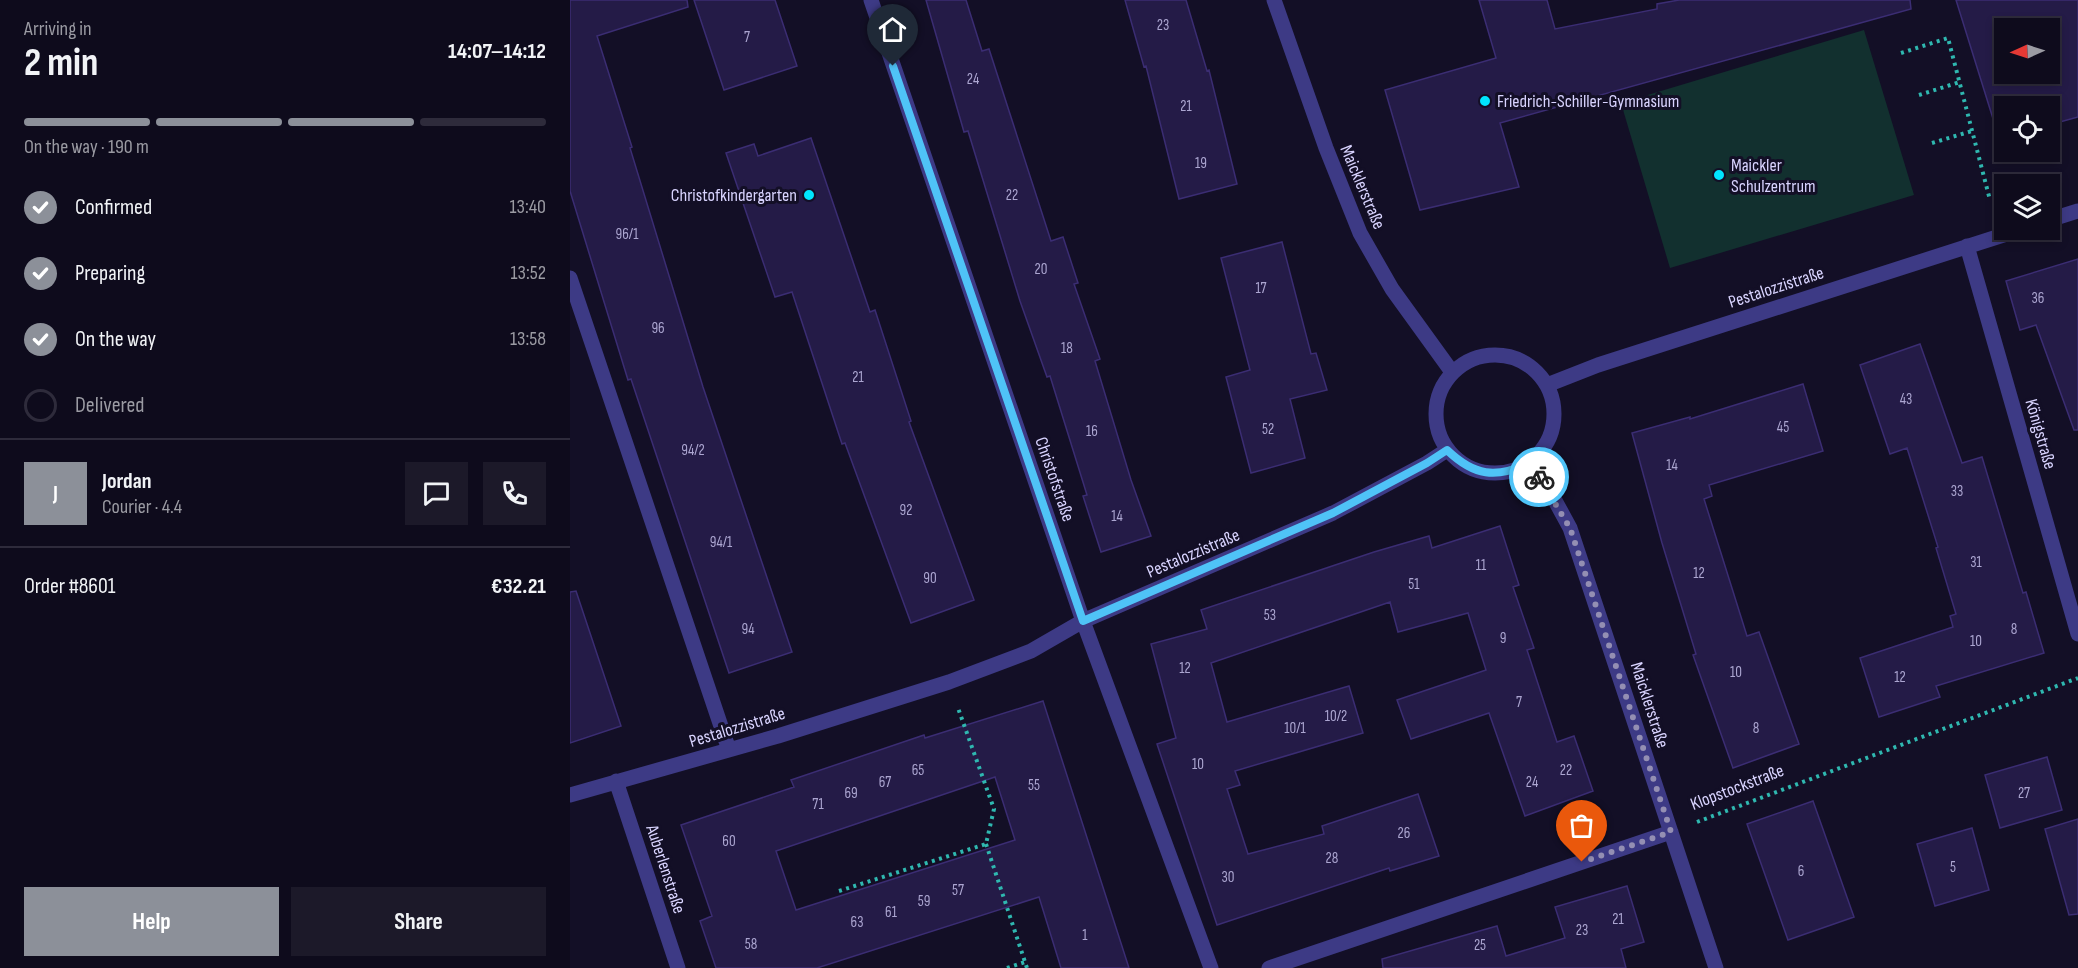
<!DOCTYPE html>
<html lang="en">
<head>
<meta charset="utf-8">
<style>
	:root { --surface:#0e0b1c; --page:#1c1929; --text:#f1f3f6; --muted:#9b9ba3; --line:#2e2b3b; --accent:#8c9099 }
	body { margin:0; font-family:"Sofia Sans Condensed",sans-serif; background:var(--page); color:var(--text); height:100vh; display:flex; flex-direction:column; font-size:22px; white-space:nowrap }
	* { box-sizing:border-box; margin:0 }
	p { font-size:20px; color:var(--muted) }
	.icon { flex:none; width:33px; height:33px; fill:none; stroke:currentColor; stroke-width:2; stroke-linecap:round; stroke-linejoin:round }
	.map { position:relative; flex:1; overflow:hidden }
	.drawer { display:flex; flex-direction:column; background:var(--surface); width:570px }
	.drawer>* { flex:none }
	.needle { width:39px; rotate:267deg }
	.tools { position:absolute; left:1424px; top:18px; display:grid; gap:12px }
	.tools a { display:grid; place-items:center; width:66px; height:66px; border-radius:0px; background:var(--surface); box-shadow:0 3px 9px #0003,0 0 0 2px var(--line); font-size:30px }
	.pin { position:absolute; display:grid; place-items:center; width:51px; height:51px; color:#fff; margin:-62px -26px; border-radius:50% 50% 50% 0; rotate:-45deg; box-shadow:0 0 6px #0007 }
	.pin .icon { rotate:45deg }
	.courier { position:absolute; display:grid; place-items:center; width:60px; height:60px; margin:-30px; border:4px solid #4fc3f7; border-radius:50%; background:#fff; color:#222; box-shadow:0 2px 8px #0007 }
	.summary em { font-style:normal; font-weight:700 }
	.summary div { display:flex; flex-direction:column-reverse }
	.summary { display:flex; align-items:center; justify-content:space-between; height:102px; padding:0 24px }
	h1 { font-size:39px; font-weight:700; line-height:45px }
	.bar { display:grid; grid-template-columns:repeat(4,1fr); gap:9px 6px; align-content:center; height:72px; padding:0 24px }
	.bar i { height:8px; border-radius:4px; background:var(--line) }
	.bar .active { background:var(--accent) }
	.bar p { grid-column:span 4 }
	.line { display:flex; align-items:center; gap:15px; padding:0 24px; border-top:2px solid var(--line) }
	.line div { flex:1 }
	.round { display:grid; place-items:center; flex:none; width:63px; height:63px; border-radius:0px; background:var(--page) }
	ol { padding:0 24px; list-style:none }
	li { display:flex; align-items:center; gap:18px; height:66px }
	li p { margin-inline-start:auto }
	li .icon { padding:6px; border-radius:50%; background:var(--accent); color:#fff; stroke-width:4 }
	li:last-child { color:var(--muted) }
	li i { width:33px; height:33px; border:3px solid var(--line); border-radius:50% }
	.button { display:flex; gap:12px; margin-top:auto; padding:12px 24px }
	.button a { flex:1; height:69px; border-radius:0px; background:var(--accent); color:#fff; font-size:24px; font-weight:700; line-height:69px; text-align:center }
	.button a+a { background:var(--page); color:var(--text) }
	main { display:flex; flex:1; min-height:0 }
	.map>svg:first-child { display:block }
</style>
</head>
<body>
<main>
<section class="drawer">
<div class="summary"><div><h1>2 min</h1><p>Arriving in</p></div><em>14:07–14:12</em></div>
<div class="bar"><i class="active"></i><i class="active"></i><i class="active"></i><i></i><p>On the way · 190 m</p></div>
<ol>
<li><svg class="icon" aria-label="check" viewBox="0 0 24 24"><path d="M5 12l5 5 9-10"/></svg>Confirmed<p>13:40</p></li>
<li><svg class="icon" aria-label="check" viewBox="0 0 24 24"><path d="M5 12l5 5 9-10"/></svg>Preparing<p>13:52</p></li>
<li><svg class="icon" aria-label="check" viewBox="0 0 24 24"><path d="M5 12l5 5 9-10"/></svg>On the way<p>13:58</p></li>
<li><i></i>Delivered</li>
</ol>
<div class="line" style="height:108px"><b class="round" style="background:var(--accent);color:#fff">J</b><div><b>Jordan</b><p>Courier · 4.4</p></div><a class="round"><svg class="icon" aria-label="chat" viewBox="0 0 24 24"><path d="M4 5h16v11H9l-5 4z"/></svg></a><a class="round"><svg class="icon" aria-label="phone" viewBox="0 0 24 24"><path d="M5 4h4l2 5-3 2q2 4 5 5l2-3 5 2v4C11 20 4 13 5 4z"/></svg></a></div>
<div class="line" style="height:78px"><div>Order #8601</div><b>€32.21</b></div>
<div class="button"><a>Help</a><a>Share</a></div>
</section>
<div class="map">
<svg width="1508" height="968" viewBox="0 0 1508 968">
	<rect width="100%" height="100%" fill="#130f26"/>
	<path fill="#12302f" d="M1294,30l50,165 -244,73 -49,-165z"/>
	<path fill="#241b47" stroke="#3b2d73" stroke-width="1.5" fill-rule="evenodd" d="M0,0h117l1,7 -91,29 35,111 -2,1 73,239 89,265 -63,21 -98,-294 -3,1 -58,-189z
		M124,0h81l22,66 -73,24z
		M356,0h40l16,51 7,-2 62,192 12,-4 15,46 -4,1 26,75 -5,2 36,119 20,56 -50,16 -18,-56 4,-1 -37,-119 -3,1 -27,-76 -52,-170 -4,1z
		M555,0h61l21,71 2,-1 28,114 -58,15 -33,-133 -2,1z
		M909,0h68l8,29 102,-20v-5l22,-4h231l1,9 -411,114 19,64 -99,23 -35,-120 111,-32z
		M1386,0h122v117l-29,8v-19h-45v17l-9,2zM1434,28h45v46h-45z
		M241,138l59,174 5,-2 36,111 -2,1 65,178 -63,23 -66,-180 -3,1 -50,-152 -17,5 -49,-144 28,-9 4,12z
		M712,242l29,112 5,-1 11,37 -37,9 15,59 -54,15 -25,-96 24,-7 -29,-112z
		M1508,259v171h-4l-38,-105 -16,5 -14,-49z
		M1350,344l42,119 20,-6 41,136 3,-1 18,61 -108,33 4,11 -61,20 -19,-59 93,-31 -3,-11 6,-2 -20,-66 2,-1 -31,-99 -17,6 -30,-89z
		M1233,384l20,67 -114,34 3,11 -8,3 43,137 12,-4 40,112 -66,24 -40,-113 3,-1 -34,-111 -30,-110 58,-16v2z
		M930,526l19,59 -6,2 21,61 -7,2 30,92 17,-6 19,55 -68,25 -36,-103 -78,26 -14,-39 89,-30 -18,-57 -70,19 -8,-30 -179,61 16,59 122,-36 14,47 -128,38 5,14 -13,4 21,65 76,-20 -2,-8 96,-32 21,62 -49,15 -1,-3 -172,57 -60,-181 19,-6 -25,-94 56,-15 -6,-19 173,-58 55,-16 3,12z
		M6,591l45,135 -51,17v-151z
		M473,701l86,267h-68l-22,-71 -222,71h-101l-16,-47 12,-5 -31,-91 113,-38 -3,-7 133,-45 1,3zM425,777l20,63 -219,70 -20,-59z
		M1477,757l15,53 -62,18 -15,-53z
		M1243,801l41,116 -66,23 -41,-116z
		M1508,819v95l-9,1 -24,-86z
		M1402,828l17,62 -54,16 -18,-62z
		M1057,886l17,56 -23,7 5,19h-243l-1,-9 115,-33 9,30 59,-18 -10,-31z"/>
	<g fill="none" stroke-linecap="round" stroke-linejoin="round">
		<path stroke="#2fb8b0" stroke-width="4" stroke-dasharray="3 4.5" stroke-linecap="butt" d="M1331,53l47,-15 42,162
			M1349,95l41,-13
			M1362,143l40,-12
			M1127,822l381,-144
			M416,844l41,124
			M269,891l147,-47 8,-35 -36,-101
			M437,968l18,-6"/>
		<path stroke="#3d3a85" stroke-width="15" d="M301,0l212,621 128,347
			M704,0l52,148 34,85 32,56 60,83
			M1479,220l29,-9
			M1397,246l111,388
			M0,278l159,472
			M866 414a59 59 0 1 1 118 0a59 59 0 1 1-118 0Z
			M977,385l51,-20 421,-135
			M959,463l23,32 18,33 146,440
			M46,781l62,187
			M0,795l208,-59 171,-54 82,-31 52,-30 250,-108 94,-50 20,-13
			M699,968l402,-136"/>
	</g>
	<g fill="none" stroke-linecap="round" stroke-linejoin="round">
		<path stroke="#948fb3" stroke-width="6" stroke-dasharray="0 10.8" d="M969,477l31,51 101,304 -89,30"/>
		<path stroke="#4fc3f7" stroke-width="8" d="M323,66l190,555 250,-108 94,-50 20,-13c27,26 49,29 82,13l10,14"/>
	</g>
	<g fill="#00e5ff" stroke="#130f26" stroke-width="2">
		<circle cx="915" cy="101" r="6"/>
		<circle cx="1149" cy="175" r="6"/>
		<circle cx="239" cy="195" r="6"/>
	</g>
	<g text-anchor="middle" stroke-width="6" stroke-linejoin="round" paint-order="stroke">
		<g font-size="15" fill="#aca6d1">
			<text x="593" y="30">23</text>
			<text x="177" y="42">7</text>
			<text x="403" y="84">24</text>
			<text x="616" y="111">21</text>
			<text x="631" y="168">19</text>
			<text x="442" y="200">22</text>
			<text x="57" y="239">96/1</text>
			<text x="471" y="274">20</text>
			<text x="691" y="293">17</text>
			<text x="1468" y="303">36</text>
			<text x="88" y="333">96</text>
			<text x="497" y="353">18</text>
			<text x="288" y="382">21</text>
			<text x="1336" y="404">43</text>
			<text x="1213" y="432">45</text>
			<text x="698" y="434">52</text>
			<text x="522" y="436">16</text>
			<text x="123" y="455">94/2</text>
			<text x="1102" y="470">14</text>
			<text x="1387" y="496">33</text>
			<text x="336" y="515">92</text>
			<text x="547" y="521">14</text>
			<text x="151" y="547">94/1</text>
			<text x="1406" y="567">31</text>
			<text x="911" y="570">11</text>
			<text x="1129" y="578">12</text>
			<text x="360" y="583">90</text>
			<text x="844" y="589">51</text>
			<text x="700" y="620">53</text>
			<text x="178" y="634">94</text>
			<text x="1444" y="634">8</text>
			<text x="933" y="643">9</text>
			<text x="1406" y="646">10</text>
			<text x="615" y="673">12</text>
			<text x="1166" y="677">10</text>
			<text x="1330" y="682">12</text>
			<text x="949" y="707">7</text>
			<text x="766" y="721">10/2</text>
			<text x="725" y="733">10/1</text>
			<text x="1186" y="733">8</text>
			<text x="628" y="769">10</text>
			<text x="348" y="775">65</text>
			<text x="996" y="775">22</text>
			<text x="315" y="787">67</text>
			<text x="962" y="787">24</text>
			<text x="464" y="790">55</text>
			<text x="281" y="798">69</text>
			<text x="1454" y="798">27</text>
			<text x="248" y="809">71</text>
			<text x="834" y="838">26</text>
			<text x="159" y="846">60</text>
			<text x="762" y="863">28</text>
			<text x="1383" y="872">5</text>
			<text x="1231" y="876">6</text>
			<text x="658" y="882">30</text>
			<text x="388" y="895">57</text>
			<text x="354" y="906">59</text>
			<text x="321" y="917">61</text>
			<text x="1048" y="924">21</text>
			<text x="287" y="927">63</text>
			<text x="1012" y="935">23</text>
			<text x="515" y="940">1</text>
			<text x="181" y="949">58</text>
			<text x="910" y="950">25</text>
		</g>
		<g font-size="18" fill="#d9d4ff" stroke="#130f26" text-anchor="start">
			<text x="927" y="107">Friedrich-Schiller-Gymnasium</text>
			<text x="1161" y="171">Maickler<tspan x="1161" dy="21">Schulzentrum</tspan></text>
			<text x="227" y="201" text-anchor="end">Christofkindergarten</text>
		</g>
		<g font-size="18" fill="#d9d4ff" stroke="#130f26">
			<text transform="translate(793 187) rotate(67)" y="6">Maicklerstraße</text>
			<text transform="translate(1206 287) rotate(-18)" y="6">Pestalozzistraße</text>
			<text transform="translate(1471 434) rotate(74)" y="6">Königstraße</text>
			<text transform="translate(485 479) rotate(71)" y="6">Christofstraße</text>
			<text transform="translate(623 553) rotate(-23)" y="6">Pestalozzistraße</text>
			<text transform="translate(1080 705) rotate(72)" y="6">Maicklerstraße</text>
			<text transform="translate(167 727) rotate(-17)" y="6">Pestalozzistraße</text>
			<text transform="translate(1167 787) rotate(-21)" y="6">Klopstockstraße</text>
			<text transform="translate(96 869) rotate(72)" y="6">Auberlenstraße</text>
		</g>
	</g>
</svg>
<div class="tools">
<a><svg class="needle" viewBox="-14 -14 28 28"><path d="M0-13l5 13h-10z" fill="#e53935"/><path d="M0 13l5-13h-10z" fill="#9b9ba3"/></svg></a>
<a><svg class="icon" aria-label="locate" viewBox="0 0 24 24"><circle cx="12" cy="12" r="6"/><path d="M12 2v4M12 18v4M2 12h4M18 12h4"/></svg></a>
<a><svg class="icon" aria-label="layers" viewBox="0 0 24 24"><path d="M12 4l9 5-9 5-9-5zM3 14l9 5 9-5"/></svg></a>
</div>
<div class="pin" style="left:1012px;top:862px;background:#ea580c"><svg class="icon" aria-label="bag" viewBox="0 0 24 24"><path d="M5 8h14l-1 12H6zM9 8a3 3 0 0 1 6 0"/></svg></div>
<div class="pin" style="left:323px;top:66px;background:#1f2937"><svg class="icon" aria-label="home" viewBox="0 0 24 24"><path d="M3 11l9-7 9 7M6 9v11h12V9"/></svg></div>
<div class="courier" style="left:969px;top:477px"><svg class="icon" aria-label="bike" viewBox="0 0 24 24"><circle cx="6" cy="16" r="4"/><circle cx="18" cy="16" r="4"/><path d="M6 16l4-8h5l3 8M10 8l3 8H6M13 5h3"/></svg></div>
</div>
</main>
</body>
</html>
